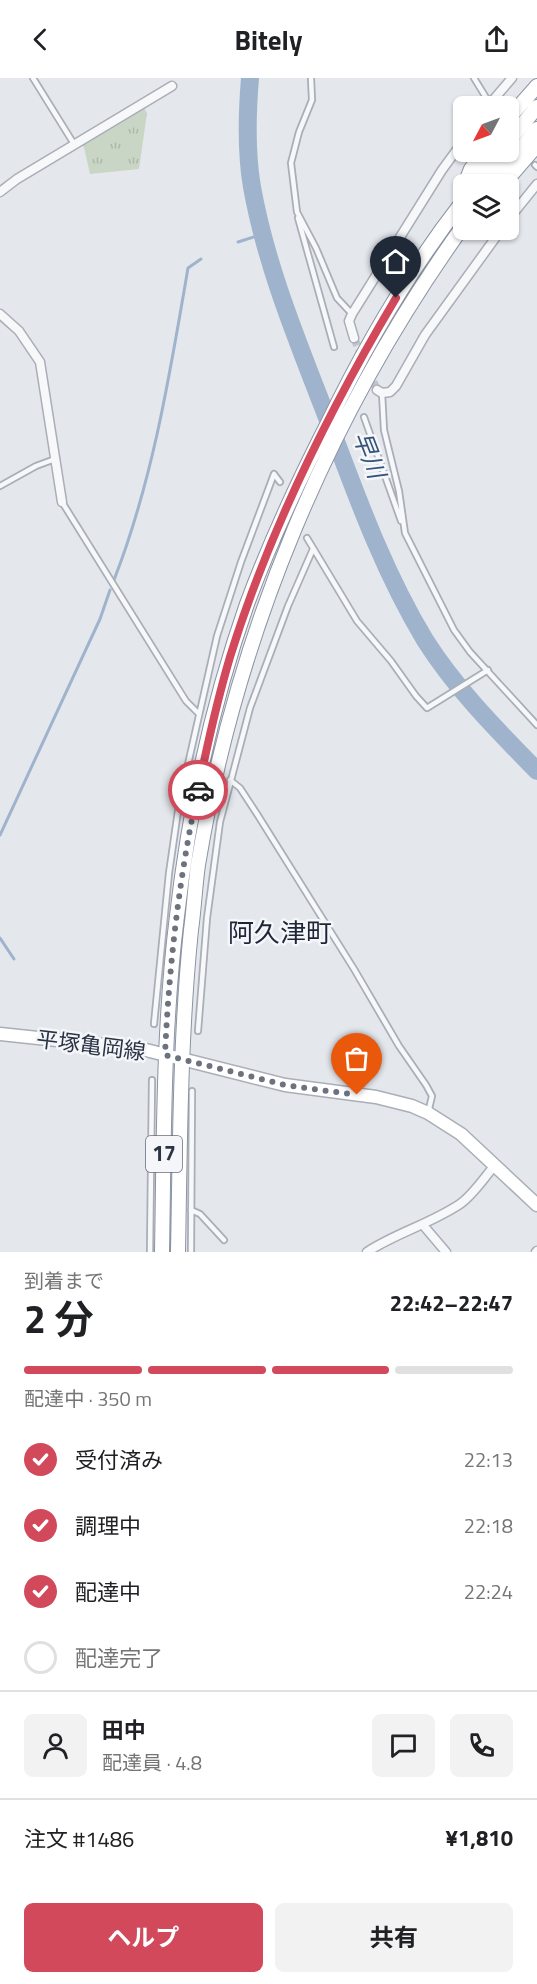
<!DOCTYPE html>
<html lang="ja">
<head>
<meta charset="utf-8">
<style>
	:root { --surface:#fff; --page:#f2f2f2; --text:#202124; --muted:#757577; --line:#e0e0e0; --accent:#d1495b }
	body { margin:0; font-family:"Titillium Web","Noto Sans JP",sans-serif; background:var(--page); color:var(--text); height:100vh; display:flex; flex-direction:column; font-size:22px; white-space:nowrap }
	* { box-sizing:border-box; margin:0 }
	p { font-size:20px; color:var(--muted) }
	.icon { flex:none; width:33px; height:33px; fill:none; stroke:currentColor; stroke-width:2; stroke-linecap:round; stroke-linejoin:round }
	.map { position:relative; height:1174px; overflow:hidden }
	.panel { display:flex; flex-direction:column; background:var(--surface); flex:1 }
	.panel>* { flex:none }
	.needle { width:39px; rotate:229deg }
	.controls { position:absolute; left:453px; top:18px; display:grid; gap:12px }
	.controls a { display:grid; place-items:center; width:66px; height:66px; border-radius:9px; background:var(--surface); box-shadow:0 2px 4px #0004; font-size:30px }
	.pin { position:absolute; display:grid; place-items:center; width:51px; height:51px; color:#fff; margin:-62px -26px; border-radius:50% 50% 50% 0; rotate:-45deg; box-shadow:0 0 6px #0007 }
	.pin .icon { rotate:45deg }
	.courier { position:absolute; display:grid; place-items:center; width:60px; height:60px; margin:-30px; border:4px solid #d1495b; border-radius:50%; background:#fff; color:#222; box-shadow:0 2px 8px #0007 }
	.headline em { font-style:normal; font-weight:700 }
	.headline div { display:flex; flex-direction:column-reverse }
	.headline { display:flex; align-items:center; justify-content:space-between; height:102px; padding:0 24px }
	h1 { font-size:39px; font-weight:700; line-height:45px }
	.bar { display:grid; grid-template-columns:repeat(4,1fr); gap:9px 6px; align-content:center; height:72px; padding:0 24px }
	.bar i { height:8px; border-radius:4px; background:var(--line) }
	.bar .on { background:var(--accent) }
	.bar p { grid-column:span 4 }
	.line { display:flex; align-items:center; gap:15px; padding:0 24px; border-top:2px solid var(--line) }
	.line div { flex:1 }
	.round { display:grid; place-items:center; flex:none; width:63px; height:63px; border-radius:9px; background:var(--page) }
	ol { padding:0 24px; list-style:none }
	li { display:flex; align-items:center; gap:18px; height:66px }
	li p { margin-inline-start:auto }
	li .icon { padding:6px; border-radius:50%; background:var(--accent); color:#fff; stroke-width:4 }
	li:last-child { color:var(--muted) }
	li i { width:33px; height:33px; border:3px solid var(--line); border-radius:50% }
	.button { display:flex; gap:12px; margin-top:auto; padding:12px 24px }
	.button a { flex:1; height:69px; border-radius:9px; background:var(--accent); color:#fff; font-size:24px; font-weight:700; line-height:69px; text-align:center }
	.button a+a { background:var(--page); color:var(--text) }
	header { display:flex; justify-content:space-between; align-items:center; height:78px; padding:0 24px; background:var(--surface); font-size:27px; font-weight:700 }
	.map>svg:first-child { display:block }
</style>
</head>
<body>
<header><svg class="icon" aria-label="back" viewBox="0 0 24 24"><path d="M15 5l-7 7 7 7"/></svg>Bitely<svg class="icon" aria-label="share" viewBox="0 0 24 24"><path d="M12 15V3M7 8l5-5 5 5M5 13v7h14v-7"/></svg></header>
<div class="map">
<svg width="537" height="1174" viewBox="0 0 537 1174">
	<defs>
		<pattern id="park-tufts" width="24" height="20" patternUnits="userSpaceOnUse" patternTransform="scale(1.5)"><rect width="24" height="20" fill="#c9d6c5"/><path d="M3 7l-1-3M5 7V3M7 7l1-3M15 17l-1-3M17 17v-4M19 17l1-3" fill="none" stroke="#adb8ab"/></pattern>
	</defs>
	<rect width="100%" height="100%" fill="#e4e7ec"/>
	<path fill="url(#park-tufts)" d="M144,30l3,5 -8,56 -49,5 -7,-31z"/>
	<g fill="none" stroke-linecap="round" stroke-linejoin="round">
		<path stroke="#9fb4cc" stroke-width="3" d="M238,164l25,-8
			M114,502c39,-100 56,-207 74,-312l13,-9
			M0,757l100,-216 10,-29
			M0,860l14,21"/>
		<path stroke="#9fb4cc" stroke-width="18" d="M250,0c-3,36 -4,74 2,109 15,84 49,162 79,241 27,72 54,146 94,212 31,49 72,90 112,131"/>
		<path stroke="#bfc3cb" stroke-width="8" stroke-dasharray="8 4" stroke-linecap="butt" d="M354,260l23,52"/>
		<defs>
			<path id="service" d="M33,0l41,66
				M311,0l1,22 -13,32 -8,31 6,49 19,36 21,50 15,16
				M474,0l16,26
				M535,87l2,2
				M298,140l36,129
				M382,315l2,37 15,61 6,42 49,97 16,22 67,73
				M364,339l37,104
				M274,396l6,8
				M0,408l36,-20 19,-7
				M62,424l124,199 13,13
				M307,460l50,83 34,40 25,35 11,12 61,-38
				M230,702l10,8 17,26 97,155 45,77 27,39 6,11 -4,17
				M154,946l15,-151 10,-69 38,-168 24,-74 33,-88
				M198,953l9,-113 13,-96 30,-114 38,-102 25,-57
				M191,1132l9,4 24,26
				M150,1174l2,-172
				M191,1174l1,-161"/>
			<path id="minor" d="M488,28l24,-28
				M0,114l17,-13 155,-93
				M508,142l29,-36
				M0,236l19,17 21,31 22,140
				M354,260l-5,-17 3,-7 90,-144 22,-30
				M377,312l5,3 8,-1 6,-6 29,-51 76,-105
				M423,1147l23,27
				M367,1174c29,-19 63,-28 93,-48 13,-9 24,-26 35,-39
				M536,1174l1,-1"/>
			<path id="secondary" d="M0,956l142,15 143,36 91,12 36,9 16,7 33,21 76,71"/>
			<path id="trunk" d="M508,41l29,-33
				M508,64l29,-35
				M505,104l32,-37
				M465,106l6,-15 13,-17
				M475,106l26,-32
				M492,106l45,-55
				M162,1174c2,-112 1,-225 15,-336 12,-105 35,-212 70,-312 23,-62 50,-120 80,-179 38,-79 83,-156 137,-225
				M178,1174c2,-108 2,-215 13,-322 3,-21 4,-44 7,-65 38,-230 130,-451 266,-640"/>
		</defs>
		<use href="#service" stroke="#a9aeb7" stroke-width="8"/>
		<use href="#minor" stroke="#a9aeb7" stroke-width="11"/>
		<use href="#secondary" stroke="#a9aeb7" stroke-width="15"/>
		<use href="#trunk" stroke="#8b94a3" stroke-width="16"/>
		<use href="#service" stroke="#f7f8fa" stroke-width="4.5"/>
		<use href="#minor" stroke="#f7f8fa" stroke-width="8"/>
		<use href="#secondary" stroke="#fff" stroke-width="12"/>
		<use href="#trunk" stroke="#fff" stroke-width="14"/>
	</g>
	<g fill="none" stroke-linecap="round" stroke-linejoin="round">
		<path stroke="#6c737f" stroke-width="6" stroke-dasharray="0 10.8" d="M198,712c-19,87 -29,176 -33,265l120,30 72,10"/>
		<path stroke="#d1495b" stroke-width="8" d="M198,712c9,-44 19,-89 32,-133 39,-126 98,-245 166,-359"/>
	</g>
	<g text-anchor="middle" stroke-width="5" stroke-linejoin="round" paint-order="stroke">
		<rect fill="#f4f6f9" stroke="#676e7b" stroke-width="1.5" x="146" y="1058" width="36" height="36" rx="4.5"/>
		<g font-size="21" font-weight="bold" fill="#2b3445">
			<text x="164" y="1083">17</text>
		</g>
		<g font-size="22" fill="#2b3445" stroke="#f4f6f9">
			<text transform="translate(91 967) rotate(7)" y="8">平塚亀岡線</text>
		</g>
		<g font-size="24" font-style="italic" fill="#34527a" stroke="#f4f6f9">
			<text transform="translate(369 377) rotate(69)" y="8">早川</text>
		</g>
		<g font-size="26" fill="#1d2536" stroke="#f4f6f9">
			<text x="280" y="864">阿久津町</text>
		</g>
	</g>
</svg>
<div class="controls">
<a><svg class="needle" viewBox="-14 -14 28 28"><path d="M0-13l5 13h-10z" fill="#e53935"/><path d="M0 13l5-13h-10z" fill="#757577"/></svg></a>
<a><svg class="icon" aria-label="layers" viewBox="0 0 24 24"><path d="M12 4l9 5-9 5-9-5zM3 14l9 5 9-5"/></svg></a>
</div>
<div class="pin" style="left:357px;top:1017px;background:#ea580c"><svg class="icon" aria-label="bag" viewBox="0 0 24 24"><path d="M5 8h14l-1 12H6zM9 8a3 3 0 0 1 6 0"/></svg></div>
<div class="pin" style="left:396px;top:220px;background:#1f2937"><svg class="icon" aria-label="home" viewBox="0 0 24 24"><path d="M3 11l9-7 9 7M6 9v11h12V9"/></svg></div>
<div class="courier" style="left:198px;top:712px"><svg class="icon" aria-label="car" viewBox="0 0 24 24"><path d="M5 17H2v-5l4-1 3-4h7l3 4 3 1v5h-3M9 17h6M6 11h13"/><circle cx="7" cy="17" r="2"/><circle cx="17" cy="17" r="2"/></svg></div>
</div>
<section class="panel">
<div class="headline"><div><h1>2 分</h1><p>到着まで</p></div><em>22:42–22:47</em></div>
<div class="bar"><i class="on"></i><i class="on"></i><i class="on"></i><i></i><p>配達中 · 350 m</p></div>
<ol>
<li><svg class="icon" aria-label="check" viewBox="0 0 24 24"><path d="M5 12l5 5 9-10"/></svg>受付済み<p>22:13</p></li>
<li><svg class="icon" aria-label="check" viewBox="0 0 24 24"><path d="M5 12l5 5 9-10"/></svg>調理中<p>22:18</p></li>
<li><svg class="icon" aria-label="check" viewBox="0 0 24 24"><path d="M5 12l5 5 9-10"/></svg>配達中<p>22:24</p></li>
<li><i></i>配達完了</li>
</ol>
<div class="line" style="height:108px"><a class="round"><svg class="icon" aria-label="person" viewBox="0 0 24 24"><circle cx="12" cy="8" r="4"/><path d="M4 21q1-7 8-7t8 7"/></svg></a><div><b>田中</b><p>配達員 · 4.8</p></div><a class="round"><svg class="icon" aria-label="chat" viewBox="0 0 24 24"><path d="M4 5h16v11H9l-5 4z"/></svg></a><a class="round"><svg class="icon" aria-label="phone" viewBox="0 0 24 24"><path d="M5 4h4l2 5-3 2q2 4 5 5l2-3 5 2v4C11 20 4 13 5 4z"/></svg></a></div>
<div class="line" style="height:78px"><div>注文 #1486</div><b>¥1,810</b></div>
<div class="button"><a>ヘルプ</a><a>共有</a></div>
</section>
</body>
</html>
